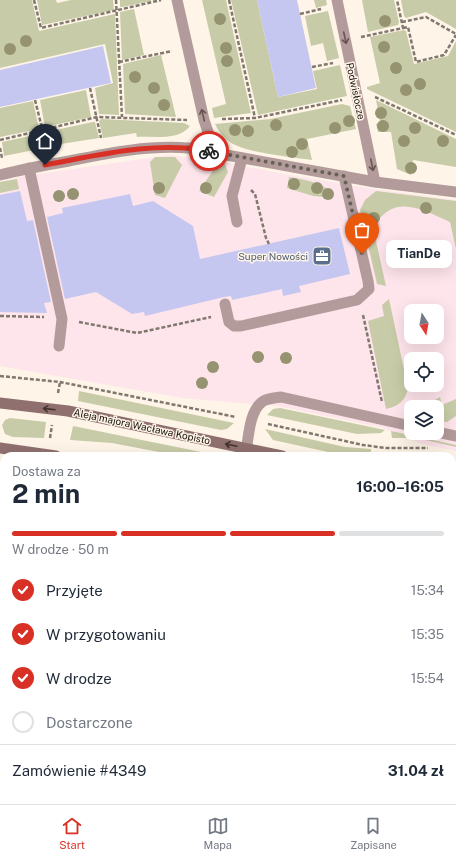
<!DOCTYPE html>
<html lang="pl">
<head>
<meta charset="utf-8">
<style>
	:root { --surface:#fff; --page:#f2f2f3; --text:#1f2937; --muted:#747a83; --line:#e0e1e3; --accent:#d93025 }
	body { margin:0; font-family:"Public Sans",sans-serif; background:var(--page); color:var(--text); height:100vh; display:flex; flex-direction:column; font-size:15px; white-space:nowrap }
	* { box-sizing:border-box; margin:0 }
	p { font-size:13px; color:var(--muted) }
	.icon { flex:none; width:22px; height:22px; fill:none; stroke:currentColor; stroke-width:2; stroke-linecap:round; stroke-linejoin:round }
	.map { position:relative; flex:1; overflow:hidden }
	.drawer { position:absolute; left:0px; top:452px; width:456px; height:352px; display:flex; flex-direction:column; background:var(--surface); border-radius:12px 12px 0 0; box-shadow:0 4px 16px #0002 }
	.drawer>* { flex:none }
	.needle { width:26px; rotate:169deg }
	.buttons { position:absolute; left:404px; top:304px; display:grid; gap:8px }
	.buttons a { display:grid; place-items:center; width:40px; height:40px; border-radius:8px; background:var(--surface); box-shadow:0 4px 16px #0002; font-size:20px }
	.pin { position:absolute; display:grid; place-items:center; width:34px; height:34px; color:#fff; margin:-41px -17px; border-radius:50% 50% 50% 0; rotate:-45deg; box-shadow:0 0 4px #0007 }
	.pin .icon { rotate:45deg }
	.courier { position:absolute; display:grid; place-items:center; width:40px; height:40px; margin:-20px; border:3px solid #d93025; border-radius:50%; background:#fff; color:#222; box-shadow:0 1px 5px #0007 }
	.bubble { position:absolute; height:28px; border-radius:8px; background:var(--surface); box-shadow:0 4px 16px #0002; font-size:13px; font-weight:700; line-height:28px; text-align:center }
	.headline em { font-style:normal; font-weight:700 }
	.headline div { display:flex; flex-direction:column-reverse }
	.headline { display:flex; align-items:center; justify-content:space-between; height:68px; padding:0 12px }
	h1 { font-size:26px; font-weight:700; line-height:30px }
	.bar { display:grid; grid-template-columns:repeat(4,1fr); gap:6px 4px; align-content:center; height:48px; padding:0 12px }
	.bar i { height:5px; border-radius:3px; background:var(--line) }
	.bar .selected { background:var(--accent) }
	.bar p { grid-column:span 4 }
	.line { display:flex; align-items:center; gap:10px; padding:0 12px; border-top:1px solid var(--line) }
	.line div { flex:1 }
	ol { padding:0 12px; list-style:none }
	li { display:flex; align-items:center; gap:12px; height:44px }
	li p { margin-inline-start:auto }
	li .icon { padding:4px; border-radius:50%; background:var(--accent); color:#fff; stroke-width:4 }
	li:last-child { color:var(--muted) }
	li i { width:22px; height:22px; border:2px solid var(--line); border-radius:50% }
	.menu { display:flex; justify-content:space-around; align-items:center; height:56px; border-top:1px solid var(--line); background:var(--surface); font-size:11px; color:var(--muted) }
	.menu a { display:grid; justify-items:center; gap:2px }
	.menu .selected { color:var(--accent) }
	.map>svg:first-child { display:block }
</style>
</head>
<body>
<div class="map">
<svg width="456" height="804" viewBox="0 0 456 804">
	<rect width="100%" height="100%" fill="#fef4e7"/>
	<path fill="#fee4eb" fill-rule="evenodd" d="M170,155l53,7 67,13 90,15 76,10v251l-34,-7 -39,-16 -106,-22 -94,-8 -183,-32v-184l25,-6zM411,311h26v26h-26zM411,359h26v26h-26zM411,407h26v26h-26z
		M0,509l4,1v290h12l-2,4h-14z"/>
	<path fill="#c7cba7" d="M0,0h32l7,31 76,-17 4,101 -20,-1 -4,-26 18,-5 -8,-39 -105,24z
		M37,0h19l1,3 14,-3h42l1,10 -72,15z
		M120,0h31v1l-29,6h-2z
		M202,0h24l25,113 -37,5 -2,-10 14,-4z
		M231,0h26l21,97 39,-8 -4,-18 27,-6 7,31 -89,19z
		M314,0h12l1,5 -11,3z
		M362,0h32l5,22 -1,3 -30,7z
		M401,0h55v29l-30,-17 -20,6 -2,-2z
		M134,9l10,46 -22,5 -2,-48z
		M328,11l11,47 -12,3 -4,-18 -12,3 -6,-30z
		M404,30l2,1 8,33 34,-8 8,-15v91l-89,-43v-2l13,-4 -10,-46z
		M161,55l15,62 -51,-3 -2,-50z
		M86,90l5,27 -46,10 -5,-27z
		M376,100l80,39v28l-43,-7 -2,15 -14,-6 -6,-37h-13l-2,-8 4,-2z
		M33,101l6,28 -39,8v-29z
		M342,104l8,2 6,23 -49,10 5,21c-20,-3 -67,-7 -82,-18 -7,-5 -12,-11 -15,-18l55,-5z
		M101,119l83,4 6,3c-11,15 -37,10 -53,11l-1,-4 -33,5 -4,-17z
		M93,122h2l4,16 -51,8 -2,-14z
		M39,134l5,14 -40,8 -2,-14z
		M155,157h20l7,8 -17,33 -10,-3 -5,-33z
		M222,163l3,1 3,8 -14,25 -15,-6 13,-19z
		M289,177c17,3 32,5 45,17l-1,4 -20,-2 -26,-8z
		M17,179l2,10 -19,4v-11z
		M376,191l80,10v48l-6,-27c-28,-13 -57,-30 -77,6l13,58 -9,-2 -17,-74 5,-10z
		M389,299l19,89c-2,12 -9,18 -22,21l-18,-88 16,-5 -2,-11z
		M79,391l155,32 -7,6 -6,1 -143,-29z
		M440,397l2,8 14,-6v17l-9,6 -10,-1v-14h-11v-2z
		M280,408l105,22 -4,3 -24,1 -90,-19 6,-6z
		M10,418l36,4 -2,16 -31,-1 -8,-3 -3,-9 3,-5z
		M73,426l148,30h-41l-68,-13 -42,-3z
		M265,429l80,18 26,2v5l-29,1 -69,-15z
		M391,431l65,14v2l-39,-9h-25z"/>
	<path fill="#c5c7f1" d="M257,0h40l19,88 -38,9z
		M103,46l8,37 -111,24v-37z
		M20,191l7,30 6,-1 18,82 -7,1 3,10 -47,-1v-117z
		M130,194l3,12 20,-5 40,25 7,33 139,-31 11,46 -51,12 2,6 -18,4 -1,-7 -50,11 -1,-4 -7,1 -79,19 -1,-4 -12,2 -36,-22 -31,7 -18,-82 16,-4 -1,-5z"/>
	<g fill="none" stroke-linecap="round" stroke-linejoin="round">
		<path stroke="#80786e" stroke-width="2.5" stroke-dasharray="4 2" stroke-linecap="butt" d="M34,0l7,28 120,-28
			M116,0l6,117
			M229,0l26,118
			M300,14l21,-5
			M402,22l24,-5 30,17
			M403,28l5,-1 8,35 28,-7 12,-20
			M361,37l42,-9 -6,-28
			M119,62l53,-11
			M312,67l21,-4
			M90,88l11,50
			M375,97l81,38
			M35,100l12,48
			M222,119l33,-1 87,-18
			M0,140l97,-23 90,3
			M0,148l2,10
			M251,190l4,4 11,44 3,6
			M363,315l19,87
			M0,316l44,1
			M79,322l58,11 74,-16
			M0,376l60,6 176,35
			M58,393l2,-11
			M268,424l95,21 23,3h42
			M50,438l2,-13
			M0,478l4,1
			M0,532l4,-3
			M0,539l1,2 3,1
			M452,572l4,1
			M452,639h4
			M452,654l4,1
			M1,684l3,-17
			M400,800l9,4
			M46,804l2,-4
			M338,804l2,-4"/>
		<path stroke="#b29b9a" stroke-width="11" d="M29,168l33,151 -3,27
			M237,222l-5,-26 10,-38
			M225,304l4,18 5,4h7l116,-26 12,-11 -1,-8 -24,-105
			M437,432l19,4
			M245,456c4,-16 3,-43 17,-54 5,-4 13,-4 19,-5l130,29
			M0,700l4,2"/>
		<path stroke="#b29b9a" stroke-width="11" d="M177,0l27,120 11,33
			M337,0l38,182
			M0,175c23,-6 46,-10 69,-14 40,-8 78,-16 119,-13l187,34 81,10"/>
		<path stroke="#8f706f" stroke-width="11" d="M0,403l68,8 214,45
			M0,448l56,8
			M452,488l4,1
			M452,534l4,1"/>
	</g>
	<g fill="#969371">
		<circle cx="220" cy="19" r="6"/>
		<circle cx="385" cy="21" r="6"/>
		<circle cx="26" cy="41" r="6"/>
		<circle cx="384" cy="47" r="6"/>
		<circle cx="226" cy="48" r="6"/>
		<circle cx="10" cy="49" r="6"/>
		<circle cx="227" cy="61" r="6"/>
		<circle cx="396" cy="68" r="6"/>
		<circle cx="135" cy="77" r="6"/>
		<circle cx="420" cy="84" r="6"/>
		<circle cx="154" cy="88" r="6"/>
		<circle cx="406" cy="90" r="6"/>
		<circle cx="164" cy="105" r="6"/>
		<circle cx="381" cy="113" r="6"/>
		<circle cx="349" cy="121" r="6"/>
		<circle cx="276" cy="125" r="6"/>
		<circle cx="383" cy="126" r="6"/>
		<circle cx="335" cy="128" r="6"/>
		<circle cx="415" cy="128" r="6"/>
		<circle cx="235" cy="130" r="6"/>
		<circle cx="248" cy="131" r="6"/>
		<circle cx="404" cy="141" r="6"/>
		<circle cx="443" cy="141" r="6"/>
		<circle cx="302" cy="144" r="6"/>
		<circle cx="292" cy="152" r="6"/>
		<circle cx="411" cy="168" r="6"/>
		<circle cx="294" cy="184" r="6"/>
		<circle cx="159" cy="188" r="6"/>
		<circle cx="206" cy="188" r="6"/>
		<circle cx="317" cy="188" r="6"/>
		<circle cx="73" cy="194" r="6"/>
		<circle cx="328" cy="194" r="6"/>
		<circle cx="59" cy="196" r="6"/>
		<circle cx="426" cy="208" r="6"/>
		<circle cx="374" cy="218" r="6"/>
		<circle cx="258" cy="357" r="6"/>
		<circle cx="286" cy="358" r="6"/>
		<circle cx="213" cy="367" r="6"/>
		<circle cx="202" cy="383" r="6"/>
	</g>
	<defs><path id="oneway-shaft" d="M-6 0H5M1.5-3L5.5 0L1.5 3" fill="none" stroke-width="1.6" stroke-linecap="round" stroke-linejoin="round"/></defs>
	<g stroke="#655652">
		<use href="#oneway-shaft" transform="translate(345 38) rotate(78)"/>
		<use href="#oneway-shaft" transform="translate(203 115) rotate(-103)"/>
		<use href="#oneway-shaft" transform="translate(372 165) rotate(78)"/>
	</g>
	<g stroke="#42332e">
		<use href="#oneway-shaft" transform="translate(49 409) rotate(-173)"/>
		<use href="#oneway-shaft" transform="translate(231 445) rotate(-168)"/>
	</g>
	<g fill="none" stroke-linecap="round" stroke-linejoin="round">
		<path stroke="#686158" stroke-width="4" stroke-dasharray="0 7.2" d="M209,151l135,25 18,78"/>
		<path stroke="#d93025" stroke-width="5" d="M45,165c55,-10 108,-24 164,-14"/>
	</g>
	<defs>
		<symbol id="office-square" viewBox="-11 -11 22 22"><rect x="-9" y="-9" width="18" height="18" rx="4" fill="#5c6f8a" stroke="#fef4e7"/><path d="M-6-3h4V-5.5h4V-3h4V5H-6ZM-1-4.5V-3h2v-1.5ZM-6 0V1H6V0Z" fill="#fff"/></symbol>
	</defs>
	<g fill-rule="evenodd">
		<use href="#office-square" x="311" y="245" width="22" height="22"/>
	</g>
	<g text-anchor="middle" stroke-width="3" stroke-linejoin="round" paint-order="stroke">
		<g font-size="10" fill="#18120b" stroke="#fef4e7">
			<text transform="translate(356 91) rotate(78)" y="4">Podwisłocze</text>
			<text transform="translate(142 426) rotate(12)" y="4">Aleja majora Wacława Kopisto</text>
		</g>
		<g font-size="10" fill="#4e5e75" stroke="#fef4e7" text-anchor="end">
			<text x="308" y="260">Super Nowości</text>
		</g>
	</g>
</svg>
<div class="buttons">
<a><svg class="needle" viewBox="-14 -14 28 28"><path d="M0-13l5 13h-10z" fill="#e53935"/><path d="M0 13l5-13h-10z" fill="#747a83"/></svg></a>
<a><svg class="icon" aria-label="locate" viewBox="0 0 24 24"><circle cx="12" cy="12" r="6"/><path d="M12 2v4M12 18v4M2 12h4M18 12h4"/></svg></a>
<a><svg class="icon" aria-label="layers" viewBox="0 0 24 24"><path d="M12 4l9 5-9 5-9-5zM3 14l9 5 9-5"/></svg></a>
</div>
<div class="pin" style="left:362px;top:254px;background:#ea580c"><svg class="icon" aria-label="bag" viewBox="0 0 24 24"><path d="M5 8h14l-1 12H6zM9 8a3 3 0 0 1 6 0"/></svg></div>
<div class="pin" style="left:45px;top:165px;background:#1f2937"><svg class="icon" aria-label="home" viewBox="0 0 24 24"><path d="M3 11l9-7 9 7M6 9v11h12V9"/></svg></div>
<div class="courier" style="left:209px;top:151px"><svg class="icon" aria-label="bike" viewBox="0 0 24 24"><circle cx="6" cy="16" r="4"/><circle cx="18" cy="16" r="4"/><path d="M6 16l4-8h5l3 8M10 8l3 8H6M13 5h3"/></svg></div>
<div class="bubble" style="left:386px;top:240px;width:66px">TianDe</div>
<section class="drawer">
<div class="headline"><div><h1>2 min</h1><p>Dostawa za</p></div><em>16:00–16:05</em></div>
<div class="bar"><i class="selected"></i><i class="selected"></i><i class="selected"></i><i></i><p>W drodze · 50 m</p></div>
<ol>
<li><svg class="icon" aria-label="check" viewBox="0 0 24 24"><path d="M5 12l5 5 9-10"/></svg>Przyjęte<p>15:34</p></li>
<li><svg class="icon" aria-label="check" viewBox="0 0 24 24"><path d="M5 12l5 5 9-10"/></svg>W przygotowaniu<p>15:35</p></li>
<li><svg class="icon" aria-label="check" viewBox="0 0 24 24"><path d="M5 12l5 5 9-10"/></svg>W drodze<p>15:54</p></li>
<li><i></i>Dostarczone</li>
</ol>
<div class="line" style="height:52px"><div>Zamówienie #4349</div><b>31.04 zł</b></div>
</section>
</div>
<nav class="menu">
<a class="selected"><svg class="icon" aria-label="home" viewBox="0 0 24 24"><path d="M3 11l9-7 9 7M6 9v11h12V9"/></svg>Start</a>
<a><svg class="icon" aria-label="map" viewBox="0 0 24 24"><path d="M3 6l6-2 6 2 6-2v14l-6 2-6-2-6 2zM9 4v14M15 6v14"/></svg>Mapa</a>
<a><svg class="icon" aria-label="saved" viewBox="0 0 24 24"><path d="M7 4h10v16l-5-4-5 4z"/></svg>Zapisane</a>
</nav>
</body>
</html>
